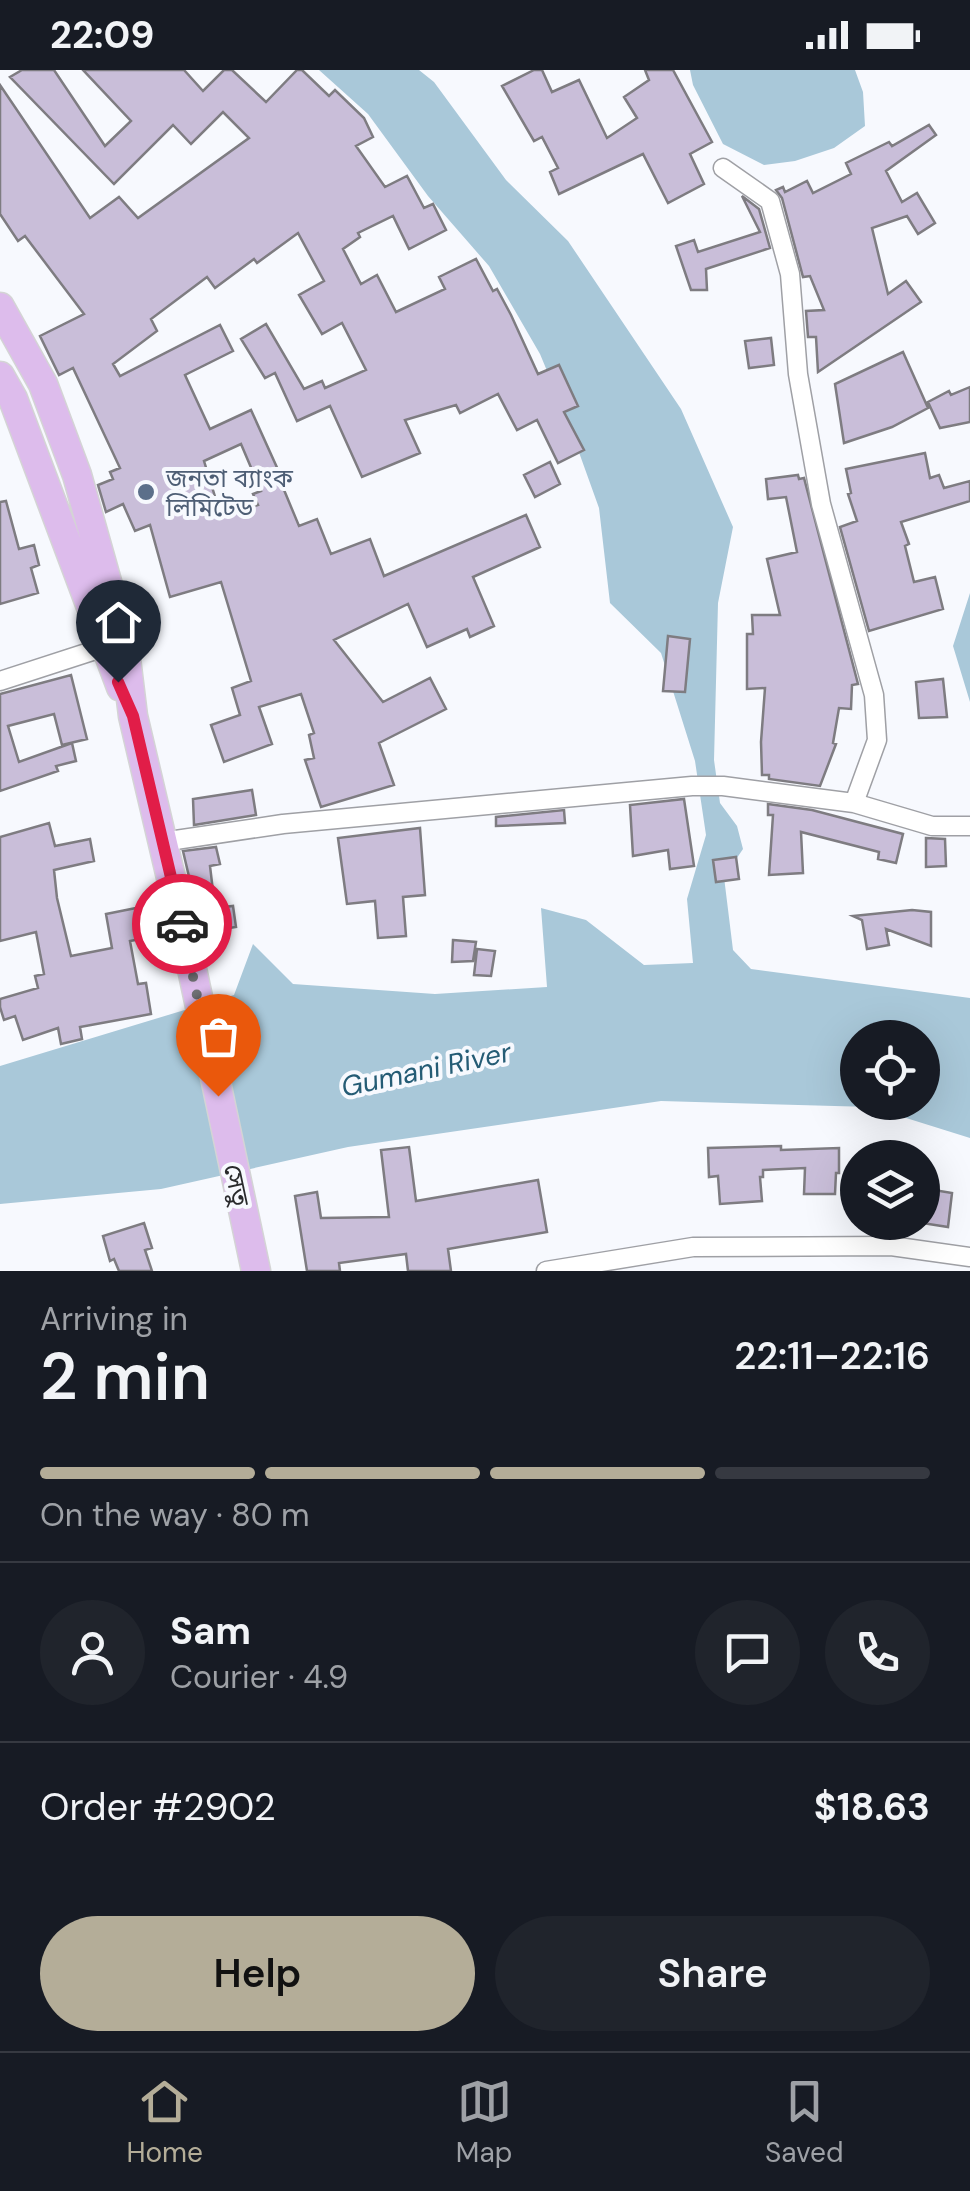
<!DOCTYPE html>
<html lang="en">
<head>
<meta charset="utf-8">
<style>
	:root { --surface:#171b24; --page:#20242c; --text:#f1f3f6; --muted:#9ea1a6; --line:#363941; --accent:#b4ad98 }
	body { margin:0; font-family:"DM Sans","Noto Sans Bengali",sans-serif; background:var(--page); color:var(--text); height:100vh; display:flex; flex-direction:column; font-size:38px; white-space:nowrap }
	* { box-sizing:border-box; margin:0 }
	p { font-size:32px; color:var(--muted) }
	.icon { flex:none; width:55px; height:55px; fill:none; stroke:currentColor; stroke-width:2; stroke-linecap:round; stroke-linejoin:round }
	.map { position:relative; height:1201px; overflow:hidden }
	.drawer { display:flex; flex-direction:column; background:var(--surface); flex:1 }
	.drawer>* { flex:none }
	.controls { position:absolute; left:840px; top:950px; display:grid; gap:20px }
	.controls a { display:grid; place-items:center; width:100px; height:100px; border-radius:50%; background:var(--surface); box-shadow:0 10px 40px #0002; font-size:50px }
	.pin { position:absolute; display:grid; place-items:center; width:85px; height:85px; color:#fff; margin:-102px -42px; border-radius:50% 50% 50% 0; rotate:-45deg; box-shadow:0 0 10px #0007 }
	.pin .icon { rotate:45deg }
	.courier { position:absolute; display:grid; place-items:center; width:100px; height:100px; margin:-50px; border:8px solid #e11d48; border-radius:50%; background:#fff; color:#222; box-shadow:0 2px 12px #0007 }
	.headline em { font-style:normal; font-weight:600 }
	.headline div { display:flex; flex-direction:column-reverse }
	.headline { display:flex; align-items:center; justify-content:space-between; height:170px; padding:0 40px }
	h1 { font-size:65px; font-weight:600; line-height:75px }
	.bar { display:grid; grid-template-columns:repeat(4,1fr); gap:15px 10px; align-content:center; height:120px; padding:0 40px }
	.bar i { height:12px; border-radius:8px; background:var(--line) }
	.bar .on { background:var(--accent) }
	.bar p { grid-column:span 4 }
	.line { display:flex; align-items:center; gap:25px; padding:0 40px; border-top:2px solid var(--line) }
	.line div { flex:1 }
	.round { display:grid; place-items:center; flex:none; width:105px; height:105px; border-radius:52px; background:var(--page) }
	.action { display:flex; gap:20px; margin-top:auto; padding:20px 40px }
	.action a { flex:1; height:115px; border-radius:60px; background:var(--accent); color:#111; font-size:40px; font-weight:600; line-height:115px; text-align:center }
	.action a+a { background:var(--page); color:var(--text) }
	.status { display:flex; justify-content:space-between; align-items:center; height:70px; padding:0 50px; background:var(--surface); direction:ltr }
	.status svg { height:28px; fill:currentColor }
	.tab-bar { display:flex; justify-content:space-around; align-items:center; height:140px; border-top:2px solid var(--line); background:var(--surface); font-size:28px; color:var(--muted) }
	.tab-bar a { display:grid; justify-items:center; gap:5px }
	.tab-bar .on { color:var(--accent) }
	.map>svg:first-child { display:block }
</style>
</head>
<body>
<div class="status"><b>22:09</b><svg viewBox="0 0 49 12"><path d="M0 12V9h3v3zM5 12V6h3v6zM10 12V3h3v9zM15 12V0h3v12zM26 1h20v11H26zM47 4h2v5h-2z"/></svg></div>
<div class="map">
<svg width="970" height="1201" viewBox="0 0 970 1201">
	<rect width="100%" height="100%" fill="#f7f9fe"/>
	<path fill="#a9c8d9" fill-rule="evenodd" d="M319,0h100l15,12 72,98 62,61 113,168 52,118 -15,76 -4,157 6,43 17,23 6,23 -19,28 9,73 18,19 219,29v140l-99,-31 -210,-6 -313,46 -187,42 -161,15v-138l234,-71 19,-51 40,40 142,10 112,-7 -6,-79 45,12 58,45 49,-2 -6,-64 19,-64 -11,-74 -34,-108 -51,-50 -11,-95 -32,-89 -27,-65 -51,-88 -61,-70 -60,-82zM858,968h64v64h-64z
		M690,0h165l8,22 2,34 -31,22 -39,13 -31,4 -41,-21 -30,-59z
		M970,523v109l-17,-56z"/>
	<path fill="#c9bed9" stroke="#7e7c81" stroke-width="2.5" fill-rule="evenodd" d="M22,0h32l51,76 26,-25 -48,-51h101l19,21 21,-21h8l34,32 31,-32h5l27,26 6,-6 29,28 9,19 -17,9 29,41 22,-11 17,32 9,-4 13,26 -37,19 -16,-33 -35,17 2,4 -17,12 18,35 16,-9 19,37 49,-23 -6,-12 37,-18 17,32 4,-2 14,26 27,59 21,-9 19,41 -14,6 20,38 -26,13 -21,-43 -20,10 -19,-36 -38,19 -4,-8 -51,15 15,33 -58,24 -32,-71 -33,15 -22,-48 -10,5 -24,-39 25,-15 38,65 18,-8 3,7 41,-18 -24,-47 -20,11 -23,-39 25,-14 -26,-48 -41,30 -3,-4 -39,29 -8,-11 -56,42 6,12 -44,33 7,12 100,-51 13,26 -48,24 25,54 41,-19 28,62 -2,1 22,53 18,-7 14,35 39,-15 14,37 142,-61 14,32 -67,30 21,49 -24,11 -3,-8 -40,18 -19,-43 -74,36 49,62 47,-24 16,31 -67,34 15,42 -73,22 -16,-47 9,-2 -5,-23 5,-2 -13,-39 -42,13 13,37 -48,18 -13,-37 29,-10 -8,-27 19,-7 -30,-99 -51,15 -20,-72 -15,6 -12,-27 -17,8 -8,-27 15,-6 -3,-7 10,-4 -47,-100 -14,7 -19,-39 44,-22 -59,-78 -7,5 -18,-27v-129l90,133 29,-21 19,21 111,-80 -26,-26 -32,32 -18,-19 -59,59 -104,-107zM241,374l20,47 -8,3 5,11 -37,11 -17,-55z
		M534,0h8l10,22 27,-12 28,58 30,-20 -13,-21 25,-17 -4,-10h28l39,72 -22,12 14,30 -36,19 -25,-49 -84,40 -9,-22 8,-4 -16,-31 -8,4 -32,-55z
		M929,55l7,10 -50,36 16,31 15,-9 18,30 -17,11 -11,-18 -35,12 16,66 18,-13 15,21 -103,70 -2,-35h-8l-2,-26 18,-1 -14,-34 -7,1 -21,-79 -6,-8 7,-3 2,5 22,-11 6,12 38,-19 -5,-11 43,-21 3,4z
		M742,126l17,13 11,39 -64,21 1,21h-16l-15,-44 18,-6 4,12 62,-20z
		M771,268l3,27 -25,3 -4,-27z
		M903,282l25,56 -36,19 -48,16 -9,-59z
		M970,317v35l-30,6 -12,-26 21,-11 2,4z
		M925,383l5,25 9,-3 5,13 26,-7v20l-69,21 8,22 -4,2 9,36 21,-5 8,32 -74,22 -29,-104 17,-6 -9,-27 3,-1 -5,-24z
		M550,392l10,22 -25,13 -11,-22z
		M798,405l1,4 5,-1 54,206 -6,1 -1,24 -12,-1 -6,35 3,1 -16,42 -51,-7v-4h-7l-1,-33 4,-54 -18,1v-55h6l-1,-19h28l-13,-56 30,-7 -11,-55 -18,2 -2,-20z
		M6,431l13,48 15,-4 5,20 -8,3 7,25 -38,11v-102z
		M668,566l22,3 -5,53 -22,-1z
		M71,605l16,64 -25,6 -8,-31 -46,12 11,36 53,-19 4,18 -20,5 2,5 -58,20v-97z
		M943,609l4,38 -28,1 -3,-36z
		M252,720l4,25 -62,10 -1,-26z
		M684,729l10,67 -24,3 -2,-19 -35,6 -3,-51z
		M768,734l44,6 91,24 -7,29 -18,-4 1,-7 -78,-20 2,41 -34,2 4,-60h-5z
		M564,740l1,13 -69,3v-9z
		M49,753l6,23 35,-7 4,22 -40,9 3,28 14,58 41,-8 -6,-34 50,-10 6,31 -32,6 8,43 8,-1 5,31 -71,13 2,12 -21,5 -3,-16 -35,12 -8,-24 -11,4 -4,-13v-8l38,-11 -3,-12 9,-2 -8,-42 -36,9v-104z
		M420,758l5,67 -22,2 3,39 -28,2 -3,-37 -28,3 -9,-66z
		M926,768l19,1 1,27 -20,1z
		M216,777l4,17 -10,2 5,42 18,-2 3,21 -34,5 -19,-81z
		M736,787l3,22 -23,3 -3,-22z
		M912,840l19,2v34l-45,-17 3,16 -22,4 -5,-29 -9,-4z
		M453,870l23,2 -3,19 -21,1z
		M477,879l18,2 -4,25 -17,-1z
		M781,1076v4l58,-2v25h-3l-1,21h-31l1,-26 -42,2v7h-3l2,24 -42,3 -2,-28 -9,1 -1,-29z
		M409,1077l7,54 122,-21 9,52 -99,17 3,22h-43l-2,-17 -67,9 1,8h-33l-12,-75 22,-4 4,26 68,-1 -8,-67z
		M922,1118l30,5 -4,34 -26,-4z
		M144,1153l8,25 -7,2 7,21h-33l-5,-12 -4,2 -7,-25z"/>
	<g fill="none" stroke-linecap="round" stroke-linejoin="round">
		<defs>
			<path id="street" d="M723,98l47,33 20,73 8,100 23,130 53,191 3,45 -23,63
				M0,611l114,-37
				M162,772l121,-18 409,-38h31l131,17 78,23h38
				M546,1201l147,-24 198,-1 79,11"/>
			<path id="primary" d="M0,237l43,77 34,91 47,167 9,74 55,234 68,321
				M0,306l13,23 108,288"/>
		</defs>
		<use href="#street" stroke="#9fa0a5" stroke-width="21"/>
		<use href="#primary" stroke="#d4d4d5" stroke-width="31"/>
		<use href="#street" stroke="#fff" stroke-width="18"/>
		<use href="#primary" stroke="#ddbcec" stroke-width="28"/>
	</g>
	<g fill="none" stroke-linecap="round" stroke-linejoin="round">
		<path stroke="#717276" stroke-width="10" stroke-dasharray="0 18" d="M182,854l36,172"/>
		<path stroke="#e11d48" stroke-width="12" d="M118,612l15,34 49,208"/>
	</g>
	<circle fill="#5c6f8a" stroke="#f7f9fe" stroke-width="4" cx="146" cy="422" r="10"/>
	<g text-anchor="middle" stroke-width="8" stroke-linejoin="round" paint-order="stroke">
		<g font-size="25" fill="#4e5e75" stroke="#f7f9fe" text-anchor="start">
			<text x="166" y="417">জনতা ব্যাংক<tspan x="166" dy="29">লিমিটেড</tspan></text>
		</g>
		<g font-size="25" fill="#292a2c" stroke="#f7f9fe">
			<text transform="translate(237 1115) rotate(78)" y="9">সেতু</text>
		</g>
		<g font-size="28" font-style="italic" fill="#255c75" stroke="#f7f9fe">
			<text transform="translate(426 999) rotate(-12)" y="10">Gumani River</text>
		</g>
	</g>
</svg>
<div class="controls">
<a><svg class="icon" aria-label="locate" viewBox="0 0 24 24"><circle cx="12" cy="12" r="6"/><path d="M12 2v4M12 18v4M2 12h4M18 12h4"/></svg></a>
<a><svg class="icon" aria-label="layers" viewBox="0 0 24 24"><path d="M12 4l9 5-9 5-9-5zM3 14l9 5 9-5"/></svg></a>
</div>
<div class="pin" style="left:218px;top:1026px;background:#ea580c"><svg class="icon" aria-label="bag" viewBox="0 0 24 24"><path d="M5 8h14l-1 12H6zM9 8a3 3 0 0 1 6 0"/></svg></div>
<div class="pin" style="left:118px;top:612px;background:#1f2937"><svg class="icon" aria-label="home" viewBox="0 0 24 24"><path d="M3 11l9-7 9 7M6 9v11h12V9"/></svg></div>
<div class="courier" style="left:182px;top:854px"><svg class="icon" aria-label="car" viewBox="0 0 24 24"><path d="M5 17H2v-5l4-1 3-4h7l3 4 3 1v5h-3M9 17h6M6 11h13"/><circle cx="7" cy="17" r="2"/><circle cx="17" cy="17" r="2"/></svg></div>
</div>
<section class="drawer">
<div class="headline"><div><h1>2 min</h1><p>Arriving in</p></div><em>22:11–22:16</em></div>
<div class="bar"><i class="on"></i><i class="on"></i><i class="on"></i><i></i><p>On the way · 80 m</p></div>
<div class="line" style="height:180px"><a class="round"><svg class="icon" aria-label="person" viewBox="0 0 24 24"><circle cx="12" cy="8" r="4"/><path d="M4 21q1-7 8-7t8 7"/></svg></a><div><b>Sam</b><p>Courier · 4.9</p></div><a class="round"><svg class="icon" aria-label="chat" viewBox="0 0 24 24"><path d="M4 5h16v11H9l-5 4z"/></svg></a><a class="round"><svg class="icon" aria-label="phone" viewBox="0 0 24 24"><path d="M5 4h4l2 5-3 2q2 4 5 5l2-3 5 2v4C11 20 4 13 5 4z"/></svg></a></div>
<div class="line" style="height:130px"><div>Order #2902</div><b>$18.63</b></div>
<div class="action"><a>Help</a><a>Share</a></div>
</section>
<nav class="tab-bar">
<a class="on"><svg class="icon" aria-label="home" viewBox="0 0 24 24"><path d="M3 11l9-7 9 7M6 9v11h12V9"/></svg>Home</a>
<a><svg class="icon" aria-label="map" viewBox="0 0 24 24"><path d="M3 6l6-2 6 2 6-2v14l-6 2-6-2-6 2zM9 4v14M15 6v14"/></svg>Map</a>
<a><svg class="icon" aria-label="saved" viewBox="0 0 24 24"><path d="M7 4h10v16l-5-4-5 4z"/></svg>Saved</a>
</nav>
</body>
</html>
